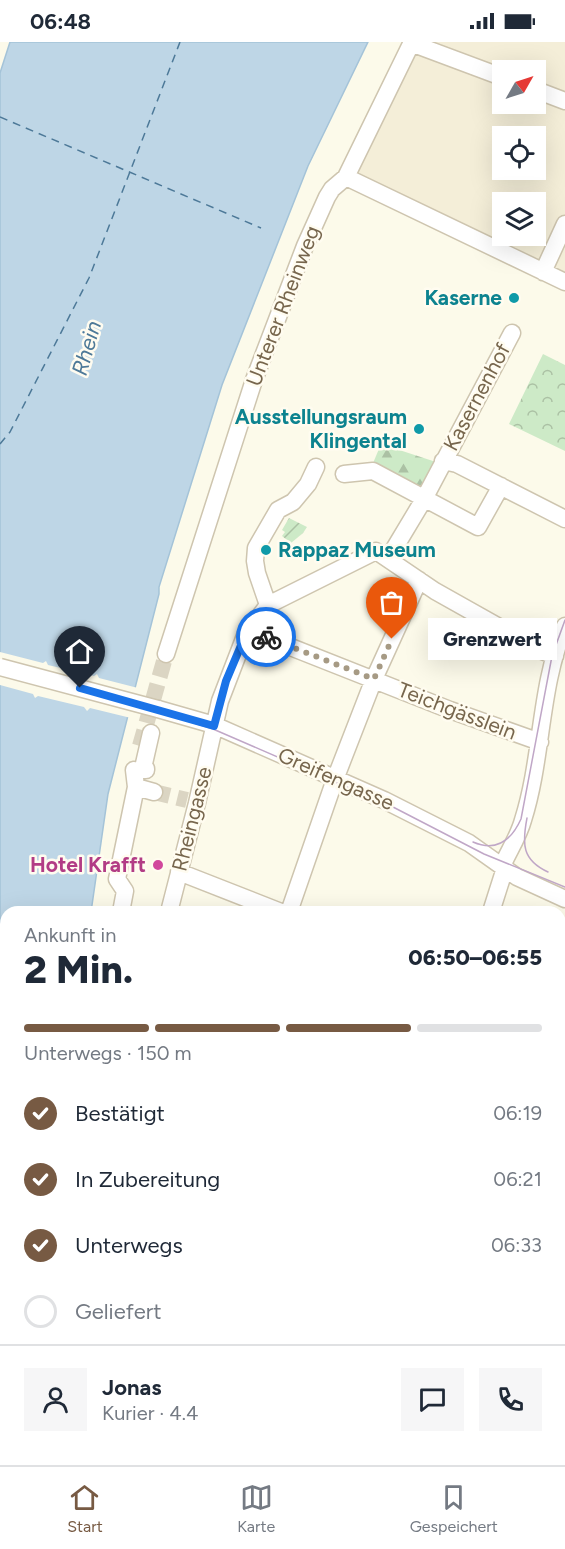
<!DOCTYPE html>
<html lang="de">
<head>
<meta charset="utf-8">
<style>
	:root { --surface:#fff; --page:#f6f6f7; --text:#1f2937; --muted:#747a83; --line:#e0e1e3; --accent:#775a43 }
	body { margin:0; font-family:Figtree,sans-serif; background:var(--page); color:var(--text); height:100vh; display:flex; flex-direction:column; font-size:22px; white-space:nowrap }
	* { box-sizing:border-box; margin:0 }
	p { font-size:20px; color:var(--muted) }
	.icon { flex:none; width:33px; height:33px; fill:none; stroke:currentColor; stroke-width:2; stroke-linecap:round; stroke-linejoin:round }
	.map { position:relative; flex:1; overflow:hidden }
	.side { position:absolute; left:0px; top:864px; width:566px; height:560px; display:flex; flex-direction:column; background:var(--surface); border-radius:18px 18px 0 0; box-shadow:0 6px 24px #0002 }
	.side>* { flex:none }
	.needle { width:39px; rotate:51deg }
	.controls { position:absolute; left:492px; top:18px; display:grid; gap:12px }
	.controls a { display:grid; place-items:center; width:54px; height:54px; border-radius:0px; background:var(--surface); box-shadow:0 6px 24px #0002; font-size:30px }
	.pin { position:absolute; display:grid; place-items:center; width:51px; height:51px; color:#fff; margin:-62px -26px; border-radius:50% 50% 50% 0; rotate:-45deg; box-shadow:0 0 6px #0007 }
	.pin .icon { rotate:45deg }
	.courier { position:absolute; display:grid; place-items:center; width:60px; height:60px; margin:-30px; border:4px solid #1a73e8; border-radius:50%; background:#fff; color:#222; box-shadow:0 2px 8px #0007 }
	.bubble { position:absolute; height:42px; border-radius:0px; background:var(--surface); box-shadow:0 6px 24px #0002; font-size:20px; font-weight:800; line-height:42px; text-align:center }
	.head em { font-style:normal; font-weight:800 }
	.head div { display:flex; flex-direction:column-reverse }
	.head { display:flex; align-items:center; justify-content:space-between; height:102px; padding:0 24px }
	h1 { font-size:39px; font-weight:800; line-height:45px }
	.bar { display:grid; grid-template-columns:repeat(4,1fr); gap:9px 6px; align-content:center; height:72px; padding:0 24px }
	.bar i { height:8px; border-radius:4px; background:var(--line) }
	.bar .active { background:var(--accent) }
	.bar p { grid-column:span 4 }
	.line { display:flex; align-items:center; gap:15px; padding:0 24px; border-top:2px solid var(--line) }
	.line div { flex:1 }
	.round { display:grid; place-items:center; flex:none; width:63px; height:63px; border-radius:0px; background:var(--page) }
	ol { padding:0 24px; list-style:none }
	li { display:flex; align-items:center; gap:18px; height:66px }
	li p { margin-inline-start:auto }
	li .icon { padding:6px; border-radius:50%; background:var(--accent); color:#fff; stroke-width:4 }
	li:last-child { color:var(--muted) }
	li i { width:33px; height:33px; border:3px solid var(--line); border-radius:50% }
	.status { display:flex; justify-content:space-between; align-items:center; height:42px; padding:0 30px; background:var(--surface); direction:ltr }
	.status svg { height:16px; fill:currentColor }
	.menu { display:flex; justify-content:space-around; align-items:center; height:84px; border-top:2px solid var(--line); background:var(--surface); font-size:16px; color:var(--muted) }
	.menu a { display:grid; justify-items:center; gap:3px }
	.menu .active { color:var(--accent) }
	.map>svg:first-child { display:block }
</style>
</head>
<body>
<div class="status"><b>06:48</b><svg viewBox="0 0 49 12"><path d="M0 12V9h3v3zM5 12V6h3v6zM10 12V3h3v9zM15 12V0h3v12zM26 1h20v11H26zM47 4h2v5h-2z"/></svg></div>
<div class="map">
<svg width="565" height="1423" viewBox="0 0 565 1423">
	<defs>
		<pattern id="forest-firs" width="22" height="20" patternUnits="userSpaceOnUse" patternTransform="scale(1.5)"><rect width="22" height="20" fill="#cdeac7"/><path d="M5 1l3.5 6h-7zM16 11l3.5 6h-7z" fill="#abc1a4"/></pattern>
		<pattern id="park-crowns" width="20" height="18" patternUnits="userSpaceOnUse" patternTransform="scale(1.5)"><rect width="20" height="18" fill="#cdeac7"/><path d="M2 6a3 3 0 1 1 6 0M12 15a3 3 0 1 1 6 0" fill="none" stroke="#abc1a4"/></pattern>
		<pattern id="garden-furrows" width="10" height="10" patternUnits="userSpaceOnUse" patternTransform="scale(1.5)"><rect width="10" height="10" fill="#cdeac7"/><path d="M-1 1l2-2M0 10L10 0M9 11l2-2" fill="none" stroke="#abc1a4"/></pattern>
	</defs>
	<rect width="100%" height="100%" fill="#fcfaea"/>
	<path fill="#f4eed8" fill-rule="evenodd" d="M406,0h159v242l-231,-105 12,-13zM502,28h34v34h-34zM502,94h34v34h-34zM502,160h34v34h-34z"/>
	<path fill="url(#forest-firs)" d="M381,402l55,18 -17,29 -48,-23z"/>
	<path fill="url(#park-crowns)" d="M543,312l22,11v86l-56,-27z
		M560,925l5,2v75l-5,-2z"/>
	<path fill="url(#garden-furrows)" d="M289,476l18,9 -4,6 -12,10 -9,-7 3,-4 -3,-2z"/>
	<path fill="#bed6e6" stroke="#a4c3d8" stroke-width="1.5" d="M10,0h358l-60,124 -86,219 -63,202v7l-51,200 -17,118h-85v548h67v5h-73v-1392z"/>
	<path fill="#fcfaea" d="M0,610l43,11 3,-2 2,4 46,11 3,-2 2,4 39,10 -7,30 -41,-10 -3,3 -3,-4 -46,-11 -3,2 -2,-4 -33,-9z"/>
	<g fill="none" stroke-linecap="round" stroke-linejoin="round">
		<path stroke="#4d7998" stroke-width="1.5" stroke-dasharray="8 6" stroke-linecap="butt" d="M0,75l261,111
			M0,402l10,-12 79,-154 91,-236
			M0,1345h6"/>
		<path stroke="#dbd5c3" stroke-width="16" stroke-dasharray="16 8" stroke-linecap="butt" d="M140,704l26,-92
			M154,750l33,8"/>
		<defs>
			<path id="minor" d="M411,1l91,34
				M536,48l29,11
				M346,135l219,105
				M543,230l22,-48
				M443,419l14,3 108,55
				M344,432l29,-3 105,56 23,-41
				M388,517l36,-60 88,-166
				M268,563l108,-54 59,40 107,60 13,5
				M268,563l-11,-32 -2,-12 1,-13 22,-38 15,-8 15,-18 8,-17
				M250,589l200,79 90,32
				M166,612l88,-274 51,-134 22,-49 5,-8 14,-12 66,-135
				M158,667l56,16 170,75 85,43 48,34 48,22
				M146,728v-1l-3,-1 8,-35
				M136,745l18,5
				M179,830l102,40
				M121,870l4,-21 -8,-12 19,-92 -2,-17
				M169,870l28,-109 23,-102 25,-65 23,-31
				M289,870l45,-130 40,-103 45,-99
				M491,870l14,-44 -1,-6c6,-13 15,-27 19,-42 20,-63 16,-133 42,-194
				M560,1110l5,1
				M560,1274l5,-21
				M560,1381l5,1
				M104,1418l1,5
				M301,1418l3,5
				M477,1418v5
				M543,1418l1,5
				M388,1423l1,-5"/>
		</defs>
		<use href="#minor" stroke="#cec5af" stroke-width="19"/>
		<use href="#minor" stroke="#fff" stroke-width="16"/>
		<path stroke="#c0a7c7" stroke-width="1.5" d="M0,628l159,42 54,17 180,78 91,47 81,33
			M527,776c-5,26 -5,42 21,54
			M473,800c23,10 38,-1 48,-23l31,-163 13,-36"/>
		<defs>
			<path id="minor-bridge" d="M0,625l158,42"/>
		</defs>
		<use href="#minor-bridge" stroke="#cec5af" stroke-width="19" stroke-linecap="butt"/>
		<use href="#minor-bridge" stroke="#fff" stroke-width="16"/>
	</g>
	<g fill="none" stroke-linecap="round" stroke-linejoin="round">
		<path stroke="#a69a84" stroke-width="6" stroke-dasharray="0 10.8" d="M266,595l108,42 18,-40"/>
		<path stroke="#1a73e8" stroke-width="8" d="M80,646l134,38 12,-45 19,-45 5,-5 16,6"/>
	</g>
	<g fill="#0f9aa8" stroke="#fffcf0" stroke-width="2">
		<circle cx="514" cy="256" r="6"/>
		<circle cx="419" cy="387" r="6"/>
		<circle cx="266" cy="508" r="6"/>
	</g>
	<circle fill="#d1479c" stroke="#fffcf0" stroke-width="2" cx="158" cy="823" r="6"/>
	<g text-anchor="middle" stroke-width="5" stroke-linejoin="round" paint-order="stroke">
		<g font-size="21" font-weight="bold" fill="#0d838f" stroke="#fffcf0" text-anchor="end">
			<text x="502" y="263">Kaserne</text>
			<text x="407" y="382">Ausstellungsraum<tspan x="407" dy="24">Klingental</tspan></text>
			<text x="278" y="515" text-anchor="start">Rappaz Museum</text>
		</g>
		<g font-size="21" fill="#77664d" stroke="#fffcf0">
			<text transform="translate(283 264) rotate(-69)" y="7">Unterer Rheinweg</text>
			<text transform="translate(477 355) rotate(-62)" y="7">Kasernenhof</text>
			<text transform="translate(457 669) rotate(21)" y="7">Teichgässlein</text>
			<text transform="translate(336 737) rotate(24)" y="7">Greifengasse</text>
			<text transform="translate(192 777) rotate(-76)" y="7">Rheingasse</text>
		</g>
		<g font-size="21" font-weight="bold" fill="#b23c85" stroke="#fffcf0" text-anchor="end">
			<text x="146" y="830">Hotel Krafft</text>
		</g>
		<g font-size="22" font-style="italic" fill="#4d7998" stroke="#fffcf0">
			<text transform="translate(86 306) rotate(-74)" y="8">Rhein</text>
		</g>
	</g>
</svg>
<div class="controls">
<a><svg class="needle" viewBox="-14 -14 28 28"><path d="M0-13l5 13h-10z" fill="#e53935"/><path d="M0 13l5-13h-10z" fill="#747a83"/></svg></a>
<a><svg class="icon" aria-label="locate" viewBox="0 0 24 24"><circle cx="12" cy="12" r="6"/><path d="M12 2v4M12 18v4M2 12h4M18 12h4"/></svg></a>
<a><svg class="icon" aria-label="layers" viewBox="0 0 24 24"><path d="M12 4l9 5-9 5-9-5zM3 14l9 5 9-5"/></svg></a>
</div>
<div class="pin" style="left:392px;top:597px;background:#ea580c"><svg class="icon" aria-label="bag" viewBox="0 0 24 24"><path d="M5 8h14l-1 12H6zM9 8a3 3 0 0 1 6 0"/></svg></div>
<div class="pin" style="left:80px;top:646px;background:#1f2937"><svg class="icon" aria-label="home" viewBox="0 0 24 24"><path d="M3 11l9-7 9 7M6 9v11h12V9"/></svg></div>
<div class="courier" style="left:266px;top:595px"><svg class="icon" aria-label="bike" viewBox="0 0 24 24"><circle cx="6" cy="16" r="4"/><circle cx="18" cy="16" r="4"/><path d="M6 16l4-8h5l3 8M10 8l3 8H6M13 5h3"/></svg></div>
<div class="bubble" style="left:428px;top:576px;width:129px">Grenzwert</div>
<section class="side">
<div class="head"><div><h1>2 Min.</h1><p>Ankunft in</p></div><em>06:50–06:55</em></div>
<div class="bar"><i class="active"></i><i class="active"></i><i class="active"></i><i></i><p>Unterwegs · 150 m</p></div>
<ol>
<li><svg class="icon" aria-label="check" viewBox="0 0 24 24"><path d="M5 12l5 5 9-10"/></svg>Bestätigt<p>06:19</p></li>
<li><svg class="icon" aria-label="check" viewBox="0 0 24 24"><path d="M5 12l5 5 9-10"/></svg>In Zubereitung<p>06:21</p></li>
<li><svg class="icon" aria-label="check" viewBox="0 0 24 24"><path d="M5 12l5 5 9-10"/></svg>Unterwegs<p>06:33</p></li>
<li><i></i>Geliefert</li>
</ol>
<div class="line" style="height:108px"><a class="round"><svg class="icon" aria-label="person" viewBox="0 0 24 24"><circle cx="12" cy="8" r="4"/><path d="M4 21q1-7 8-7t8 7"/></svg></a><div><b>Jonas</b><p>Kurier · 4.4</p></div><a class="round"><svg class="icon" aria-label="chat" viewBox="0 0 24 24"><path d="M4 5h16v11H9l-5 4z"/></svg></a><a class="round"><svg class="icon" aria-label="phone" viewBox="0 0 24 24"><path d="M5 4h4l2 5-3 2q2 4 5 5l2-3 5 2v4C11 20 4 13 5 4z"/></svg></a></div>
</section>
</div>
<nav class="menu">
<a class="active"><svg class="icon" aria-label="home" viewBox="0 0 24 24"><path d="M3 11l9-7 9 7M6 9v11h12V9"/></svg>Start</a>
<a><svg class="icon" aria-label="map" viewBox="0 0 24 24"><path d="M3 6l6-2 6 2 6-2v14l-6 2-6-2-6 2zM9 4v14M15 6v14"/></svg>Karte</a>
<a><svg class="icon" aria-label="saved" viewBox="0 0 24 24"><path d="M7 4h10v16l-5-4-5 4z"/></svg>Gespeichert</a>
</nav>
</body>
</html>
